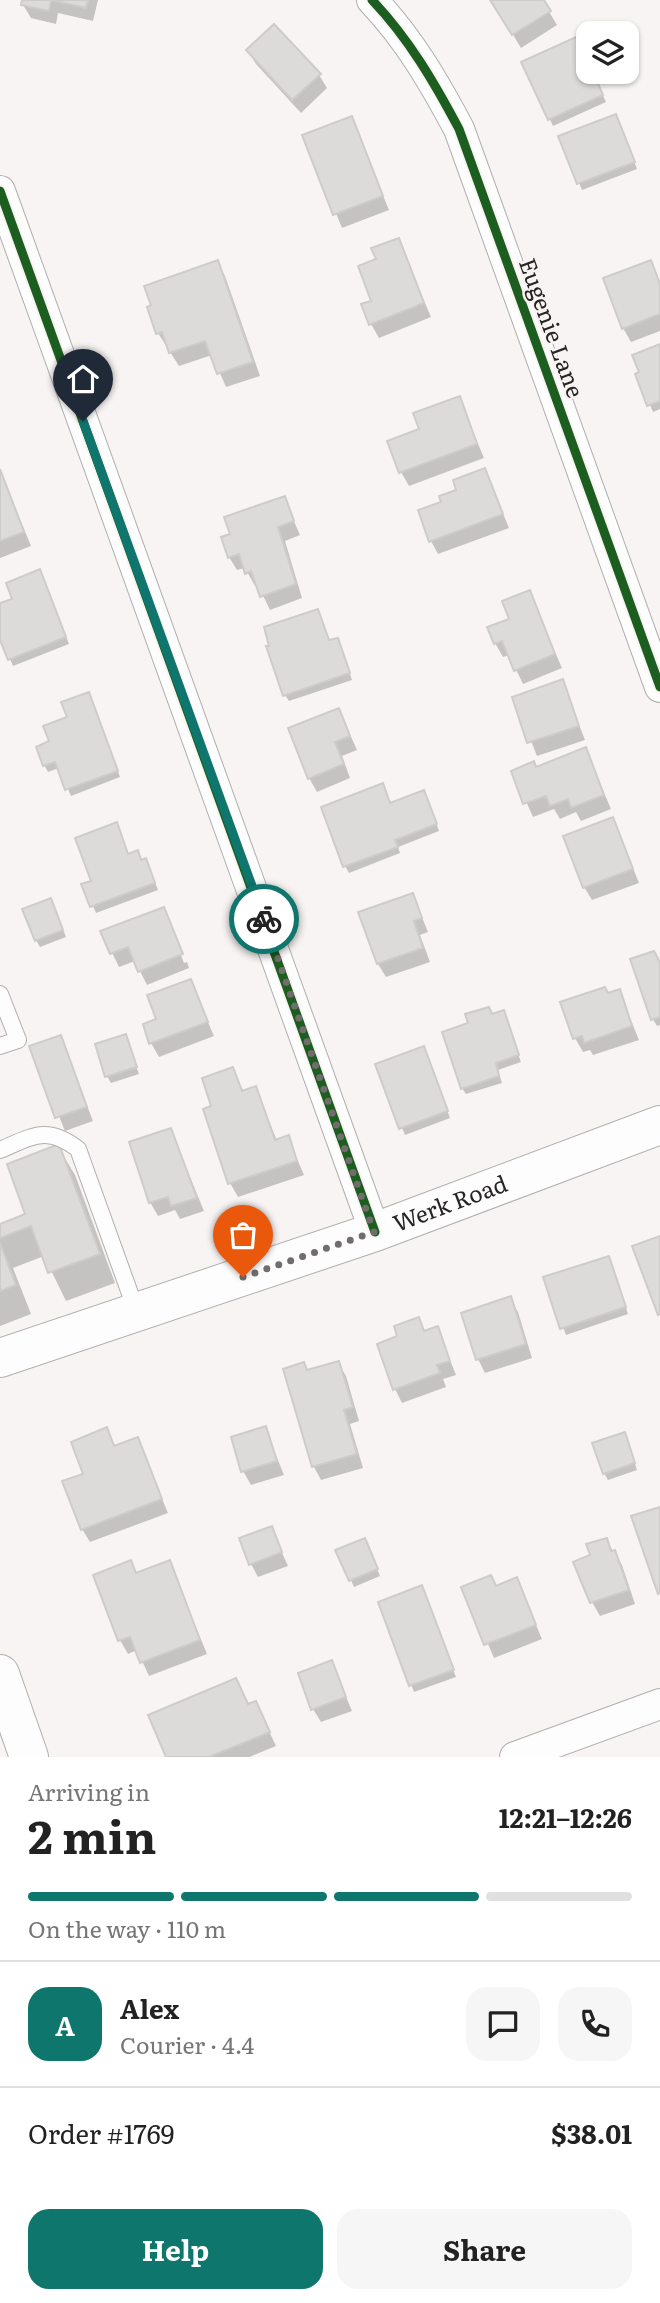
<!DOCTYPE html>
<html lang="en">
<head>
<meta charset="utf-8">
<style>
	:root { --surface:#fff; --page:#f6f6f6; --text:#222; --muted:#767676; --line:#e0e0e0; --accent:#0f766e }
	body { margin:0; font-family:Literata,serif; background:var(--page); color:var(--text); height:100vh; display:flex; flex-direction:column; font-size:26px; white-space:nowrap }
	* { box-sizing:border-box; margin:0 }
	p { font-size:23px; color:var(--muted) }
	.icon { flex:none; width:38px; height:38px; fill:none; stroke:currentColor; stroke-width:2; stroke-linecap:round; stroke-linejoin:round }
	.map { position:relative; height:1757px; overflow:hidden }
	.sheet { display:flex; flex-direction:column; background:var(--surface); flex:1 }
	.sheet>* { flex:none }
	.buttons { position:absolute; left:576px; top:21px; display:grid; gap:14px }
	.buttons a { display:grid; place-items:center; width:63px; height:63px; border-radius:14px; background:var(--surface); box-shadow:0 2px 5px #0004; font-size:35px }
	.pin { position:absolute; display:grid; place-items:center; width:60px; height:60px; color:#fff; margin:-72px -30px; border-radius:50% 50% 50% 0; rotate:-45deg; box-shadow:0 0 7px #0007 }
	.pin .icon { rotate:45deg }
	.courier { position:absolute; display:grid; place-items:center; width:70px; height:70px; margin:-35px; border:5px solid #0f766e; border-radius:50%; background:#fff; color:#222; box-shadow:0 2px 9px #0007 }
	.head em { font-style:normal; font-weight:700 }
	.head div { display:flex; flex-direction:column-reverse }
	.head { display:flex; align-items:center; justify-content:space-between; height:119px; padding:0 28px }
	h1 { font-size:46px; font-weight:700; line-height:52px }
	.bar { display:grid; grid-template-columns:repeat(4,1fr); gap:10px 7px; align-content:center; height:84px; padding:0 28px }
	.bar i { height:9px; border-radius:5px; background:var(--line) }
	.bar .current { background:var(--accent) }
	.bar p { grid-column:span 4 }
	.line { display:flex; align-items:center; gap:18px; padding:0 28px; border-top:2px solid var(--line) }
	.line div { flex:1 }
	.round { display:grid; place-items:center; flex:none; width:74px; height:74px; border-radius:21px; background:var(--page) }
	.action { display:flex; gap:14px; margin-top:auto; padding:14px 28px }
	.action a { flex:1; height:80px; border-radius:21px; background:var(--accent); color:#fff; font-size:28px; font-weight:700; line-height:80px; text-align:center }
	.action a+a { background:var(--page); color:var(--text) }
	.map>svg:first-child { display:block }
</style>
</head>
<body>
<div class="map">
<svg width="660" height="1757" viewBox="0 0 660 1757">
	<rect width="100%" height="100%" fill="#f7f4f3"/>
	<path fill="#0003" d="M24,0h74l-5,21 -35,-8 -2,11 -25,-6 -8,-13z
		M492,0h50l15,25 -36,23z
		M248,51l71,24 8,13 -26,25 -45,-49z
		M523,63l65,1v8h4l14,30 -53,24z
		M351,118l38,92 -47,18 -38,-92z
		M619,122l18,47 -55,21 -22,-53z
		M398,240l33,77 -52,21 -8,-14 7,-64z
		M217,262l8,14 35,100 -34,11 -14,-32 -33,11 -21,-33z
		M650,262l10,19v50l-29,11 -8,-14z
		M660,346v63l-7,3 -16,-37z
		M459,398l25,60 -75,28 -8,-14 20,-42z
		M0,470l31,76 -31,12z
		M485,470l24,58 -71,26 -7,-13 12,-38z
		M284,498l16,37 -15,6 17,57 -32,12 -12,-25 -3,1 -10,-18 -8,2 -8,-13 3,-22z
		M43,578l26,66 -56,22 -13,-31v-30l14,-5z
		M529,593l33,75 -39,16 -14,-29 -6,2 -8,-14z
		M329,642l12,4 11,34 -63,21 -4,-6z
		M562,681l23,59 -48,16 -23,-58z
		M92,701l28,76 -49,19 -12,-28 -11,4 -4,-7 8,-23 17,-24z
		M339,710l18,40 -15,6 8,22 -33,14 -8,-14z
		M585,749l26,60 -30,12 -5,-9 -16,7 -6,-10 -21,8 -20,-45 23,-4z
		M386,792l5,12 36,-6 12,33 -41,16 2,6 -51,20 -4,-7z
		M613,819l26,64 -47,17 -8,-13z
		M120,831l9,24 20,12 9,23 -62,23 -12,-28 9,-3z
		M413,895l15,37 -8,3 10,27 -44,15 -8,-13z
		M54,906l12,31 -26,10 -4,-7z
		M163,909l21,54 3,-1 2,6 -42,17 -12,-24 -16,6 -17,-35z
		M633,960l27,3v62l-3,1 -4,-7z
		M190,981l24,55 -55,21 -8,-14 7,-23z
		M619,991l20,49 -46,15 -3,-5 -7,2 -8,-14 33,-43z
		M503,1012l18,50 -23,8 4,13 -36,11 -4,-6 30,-72z
		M125,1036l14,38 -28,9 -4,-7z
		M60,1037l33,84 -28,10 -34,-84z
		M427,1055l23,63 -45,17 -28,-70z
		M232,1069l12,23 12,-4 21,53 11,-3 16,37 -66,22 -8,-14 -16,-76z
		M171,1131l33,80 -24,8 -5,-9 -17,6 -8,-14z
		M58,1147l17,28 40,108 -49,18 -22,-45 -31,12 18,46 -31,12v-100l28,-11z
		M612,1264l16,50 -62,21 -21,-57z
		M510,1299l8,13 14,46 -47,15 -7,-14z
		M418,1319l8,13 11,-4 19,47 -13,4 3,8 -44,16 -7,-14 4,-52z
		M338,1363l8,13 13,45 -9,3 13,44 -42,12 -7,-13 -29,-97 23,2z
		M265,1428l19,47 -33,10 -8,-14z
		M107,1430l9,17 21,-8 31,74 -78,29 -8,-13 4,-54z
		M628,1441l9,29 -29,10 -4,-7z
		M271,1528l17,38 -30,11 -7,-13z
		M606,1540l16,25 13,39 -35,12 -8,-14v-46z
		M368,1547l12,29 -26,11 -16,-36z
		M169,1562l38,92 -58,22 -12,-26 -9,4 -8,-14 10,-77 7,12z
		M516,1579l26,60 -48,19 -30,-70 33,-1z
		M422,1587l34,90 -42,15 -34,-89z
		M332,1663l20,48 -31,11 -8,-13z
		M256,1703l20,43 -27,11h-81z"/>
	<path fill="#dcdbda" stroke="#cecccb" stroke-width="2" d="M22,0h66l-2,8 -35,-8 -2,11 -28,-6z
		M490,0h54l7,11 -39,24z
		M274,24l47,50 -29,26 -46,-50z
		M576,37l12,25v10h5l10,23 -55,25 -27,-58z
		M616,114l19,48 -58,22 -19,-48z
		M352,116l31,80 -50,19 -31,-80z
		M399,238l25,65 -55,22 -8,-21 10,-3 -13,-35 18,-7 -5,-11z
		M218,260l35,102 -36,12 -12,-33 -36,12 -7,-21 -6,2 -9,-27 4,-2 -7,-19z
		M651,260l9,24v30l-38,15 -19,-51z
		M660,344v57l-13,5 -12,-32 4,-2 -7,-17z
		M460,396l17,48 -78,29 -12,-32 32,-12 -6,-16z
		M485,468l18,46 -74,28 -11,-32 23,-8 -2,-6 17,-6 -3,-10z
		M0,469l24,63 -24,9z
		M285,496l9,25 -16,6 18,57 -36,13 -9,-26 -6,3 -6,-20 -11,4 -7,-21 9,-3 -6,-17z
		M40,569l26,68 -58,23 -8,-20v-37l12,-4 -6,-16z
		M530,590l25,64 -41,17 -12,-30 -8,3 -7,-17 22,-8 -7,-18z
		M318,609l11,31 9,-2 12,35 -67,23 -17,-50h3l-5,-19z
		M563,679l16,47 -52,17 -15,-46z
		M89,692l29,79 -53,19 -10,-28 -12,4 -7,-19 13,-6 -6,-15 24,-9 -6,-15z
		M339,708l11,28 -15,6 9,22 -36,15 -20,-51z
		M586,747l18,48 -33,13 -3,-9 -18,7 -4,-10 -23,8 -12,-33 23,-10 2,6z
		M383,783l7,20 34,-13 13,34 -42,16 3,7 -55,20 -22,-60z
		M613,817l20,52 -50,19 -20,-52z
		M117,822l11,32 10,-4 3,10 5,-2 9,25 -65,24 -9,-23 10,-3 -16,-43z
		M413,893l9,25 -8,3 9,27 -46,16 -19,-52z
		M51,898l12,32 -28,11 -13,-32z
		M164,907l19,47 -45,18 -10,-25 -18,7 -10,-23z
		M654,951l6,11v55l-9,3 -21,-61z
		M191,979l17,43 -59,22 -6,-20 13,-5 -9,-24z
		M605,987l3,6 12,-4 12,37 -48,17 -2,-7 -9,3 -13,-37z
		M489,1007l3,7 12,-4 15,45 -23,8 3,13 -38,13 -19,-57 26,-9 -3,-9z
		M126,1034l11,33 -32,10 -10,-33z
		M61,1035l26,72 -32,11 -26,-72z
		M424,1046l24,65 -49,18 -24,-65z
		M233,1067l9,24 14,-5 19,54 14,-5 8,26 -69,23 -25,-75 8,-3 -9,-28z
		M171,1128l26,70 -26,8 -3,-9 -19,6 -20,-61z
		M59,1144l41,110 -52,19 -17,-47 -31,12v-14l25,-10 -18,-50z
		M660,1236v78l-2,1 -26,-69z
		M0,1243l16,42 -16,6z
		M609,1256l17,51 -66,22 -17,-52z
		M511,1296l15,48 -50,16 -15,-47z
		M419,1317l5,14 14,-5 12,35 -13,4 3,8 -47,17 -16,-46 20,-8 -3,-10z
		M339,1361l14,46 -9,3 13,44 -45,13 -29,-98 21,-7 3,8z
		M266,1426l11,35 -36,11 -10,-35z
		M107,1427l7,19 24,-9 24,62 -81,31 -19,-49 21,-7 -12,-32z
		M625,1432l10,31 -32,11 -11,-31z
		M660,1507v86l-2,1 -27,-78z
		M272,1526l10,26 -33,13 -10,-27z
		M365,1538l13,31 -29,12 -14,-31z
		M607,1538l4,13 4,-1 14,40 -39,13 -17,-41 17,-7 -4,-11z
		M131,1560l5,13 34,-13 30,80 -60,23 -10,-26 -12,4 -25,-66z
		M491,1575l5,11 21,-9 19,48 -52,20 -23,-58z
		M422,1585l32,85 -45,16 -31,-84z
		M332,1660l14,37 -35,13 -13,-37z
		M236,1678l12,26 8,-3 14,31 -61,25h-43l-18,-42z"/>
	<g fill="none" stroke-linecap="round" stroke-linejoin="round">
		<defs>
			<path id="service" d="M0,994l18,46 -18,6
				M0,1150c33,-14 47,-25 78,-1l59,164"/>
			<path id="minor" d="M372,0c37,39 62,82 87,129l201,558
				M0,191l375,1041
				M515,1757l145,-53"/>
			<g id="tertiary">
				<path id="s1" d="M0,1358l375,-126 285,-107"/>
			</g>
			<path id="secondary" d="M0,1674l29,83"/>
		</defs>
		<use href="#service" stroke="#b1aeae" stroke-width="18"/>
		<use href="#minor" stroke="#b1aeae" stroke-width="32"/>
		<use href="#tertiary" stroke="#b1aeae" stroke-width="40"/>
		<use href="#secondary" stroke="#b1aeae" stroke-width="40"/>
		<use href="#service" stroke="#fefdfd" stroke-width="16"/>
		<use href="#minor" stroke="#fefdfd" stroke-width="30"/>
		<use href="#tertiary" stroke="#fefdfd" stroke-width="38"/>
		<use href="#secondary" stroke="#fefdfd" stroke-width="38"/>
		<defs>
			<path id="cycleway" d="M372,0c37,39 62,82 87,129l201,558
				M0,191l375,1041"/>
		</defs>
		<use href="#cycleway" stroke="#f9f3f1" stroke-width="13"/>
		<use href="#cycleway" stroke="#1b5e20" stroke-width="9"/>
	</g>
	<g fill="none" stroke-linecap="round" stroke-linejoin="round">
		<path stroke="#706d6c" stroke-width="7" stroke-dasharray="0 12.6" d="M243,1277l131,-45 -110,-313"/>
		<path stroke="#0f766e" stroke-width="9" d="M83,421l181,498"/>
	</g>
	<g text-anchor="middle" stroke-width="5" stroke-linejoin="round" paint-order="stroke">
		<g font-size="23" fill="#272524" stroke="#f9f3f1">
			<text transform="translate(551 328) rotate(70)" y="8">Eugenie Lane</text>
			<text dy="8" stroke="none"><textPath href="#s1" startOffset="476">Werk Road</textPath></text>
		</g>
	</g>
</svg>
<div class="buttons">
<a><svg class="icon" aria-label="layers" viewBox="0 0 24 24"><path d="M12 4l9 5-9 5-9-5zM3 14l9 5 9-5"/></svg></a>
</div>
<div class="pin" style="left:243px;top:1277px;background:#ea580c"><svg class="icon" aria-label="bag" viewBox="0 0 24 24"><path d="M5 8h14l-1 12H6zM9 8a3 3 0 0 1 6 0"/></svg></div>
<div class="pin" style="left:83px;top:421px;background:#1f2937"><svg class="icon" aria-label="home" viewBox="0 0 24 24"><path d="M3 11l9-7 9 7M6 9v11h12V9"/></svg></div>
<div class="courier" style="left:264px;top:919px"><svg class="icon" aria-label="bike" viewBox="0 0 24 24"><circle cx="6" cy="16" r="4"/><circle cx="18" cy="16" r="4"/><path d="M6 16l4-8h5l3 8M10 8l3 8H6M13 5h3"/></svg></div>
</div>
<section class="sheet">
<div class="head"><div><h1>2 min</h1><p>Arriving in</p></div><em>12:21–12:26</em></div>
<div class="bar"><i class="current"></i><i class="current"></i><i class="current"></i><i></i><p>On the way · 110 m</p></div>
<div class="line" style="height:126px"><b class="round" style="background:var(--accent);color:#fff">A</b><div><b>Alex</b><p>Courier · 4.4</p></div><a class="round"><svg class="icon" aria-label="chat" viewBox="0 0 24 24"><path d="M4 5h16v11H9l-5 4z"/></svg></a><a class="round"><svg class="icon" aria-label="phone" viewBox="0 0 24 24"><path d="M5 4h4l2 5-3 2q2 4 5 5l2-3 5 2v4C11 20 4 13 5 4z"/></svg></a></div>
<div class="line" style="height:91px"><div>Order #1769</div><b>$38.01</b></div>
<div class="action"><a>Help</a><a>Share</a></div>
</section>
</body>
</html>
